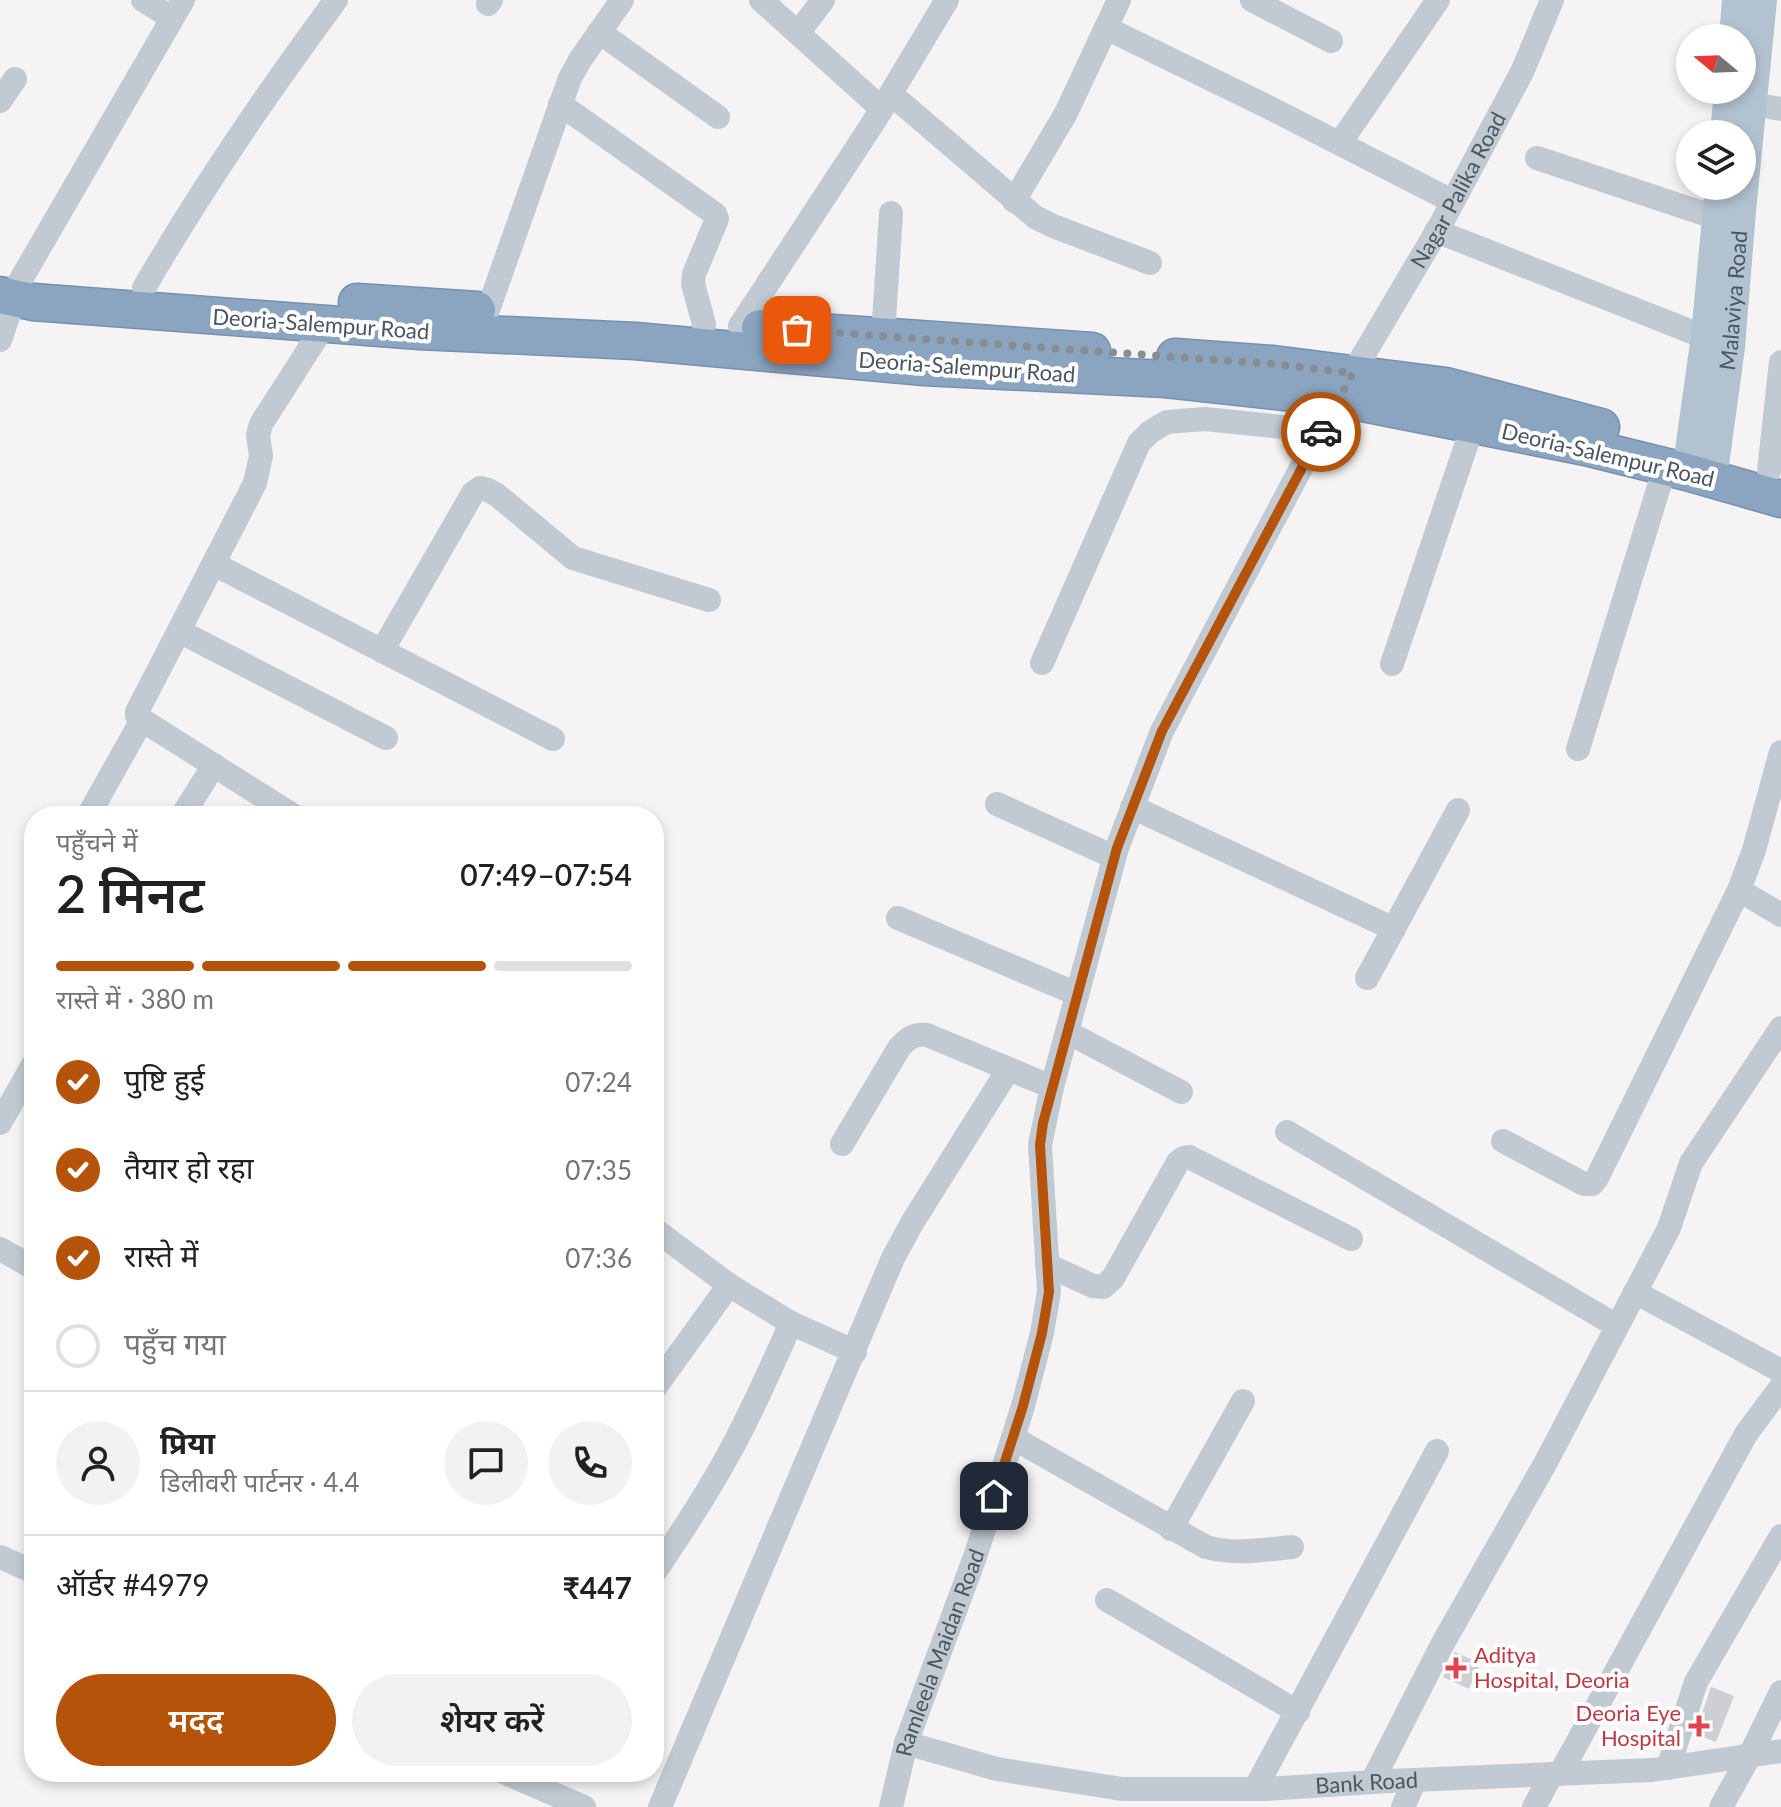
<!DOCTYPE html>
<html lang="hi">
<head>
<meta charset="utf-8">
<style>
	:root { --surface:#fff; --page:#f2f2f2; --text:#202124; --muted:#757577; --line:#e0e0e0; --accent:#b45309 }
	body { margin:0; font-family:Lato,"Noto Sans Devanagari",sans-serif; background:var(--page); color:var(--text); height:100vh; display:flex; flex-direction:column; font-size:30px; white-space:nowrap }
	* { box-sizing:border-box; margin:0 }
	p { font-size:26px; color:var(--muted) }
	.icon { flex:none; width:44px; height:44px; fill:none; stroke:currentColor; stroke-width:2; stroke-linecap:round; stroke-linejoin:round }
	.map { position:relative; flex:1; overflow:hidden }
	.drawer { position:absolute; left:24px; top:806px; width:640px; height:976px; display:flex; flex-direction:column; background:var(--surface); border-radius:32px; box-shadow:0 4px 12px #0003 }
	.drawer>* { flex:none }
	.needle { width:52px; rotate:289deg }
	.tools { position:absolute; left:1676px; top:24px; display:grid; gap:16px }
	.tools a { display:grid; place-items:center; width:80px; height:80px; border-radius:50%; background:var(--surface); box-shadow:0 4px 12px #0003; font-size:40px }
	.pin { position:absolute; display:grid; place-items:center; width:68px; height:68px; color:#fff; margin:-34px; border-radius:16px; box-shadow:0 4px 12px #0006 }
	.courier { position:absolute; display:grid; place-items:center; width:80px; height:80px; margin:-40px; border:6px solid #b45309; border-radius:50%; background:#fff; color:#222; box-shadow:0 2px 10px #0007 }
	.headline em { font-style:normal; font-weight:600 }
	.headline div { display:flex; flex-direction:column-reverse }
	.headline { display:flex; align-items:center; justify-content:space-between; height:136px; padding:0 32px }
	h1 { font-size:52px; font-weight:600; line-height:60px }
	.bar { display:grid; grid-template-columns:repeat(4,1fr); gap:12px 8px; align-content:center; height:96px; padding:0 32px }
	.bar i { height:10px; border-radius:6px; background:var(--line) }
	.bar .on { background:var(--accent) }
	.bar p { grid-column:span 4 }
	.line { display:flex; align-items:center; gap:20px; padding:0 32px; border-top:2px solid var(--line) }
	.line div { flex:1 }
	.round { display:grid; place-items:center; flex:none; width:84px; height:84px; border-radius:42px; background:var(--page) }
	ol { padding:0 32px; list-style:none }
	li { display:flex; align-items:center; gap:24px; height:88px }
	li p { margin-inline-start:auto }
	li .icon { padding:8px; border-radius:50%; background:var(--accent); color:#fff; stroke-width:4 }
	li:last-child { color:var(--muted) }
	li i { width:44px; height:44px; border:4px solid var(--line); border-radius:50% }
	.button { display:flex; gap:16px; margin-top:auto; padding:16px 32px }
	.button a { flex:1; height:92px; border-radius:48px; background:var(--accent); color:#fff; font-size:32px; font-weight:600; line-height:92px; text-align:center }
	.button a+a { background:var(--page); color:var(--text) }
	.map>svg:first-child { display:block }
</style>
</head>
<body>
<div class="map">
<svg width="1781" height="1807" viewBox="0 0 1781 1807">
	<rect width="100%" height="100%" fill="#f5f3f3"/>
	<path fill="#cdcfd5" d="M1455,1652l25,11 -11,26 -26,-12z
		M1711,1687l23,9 -18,46 -21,-8z"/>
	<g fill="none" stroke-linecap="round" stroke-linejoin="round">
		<defs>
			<path id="highway" d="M0,295l33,7 387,29 215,10 290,26 241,12 172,19 248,49 101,25 94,27
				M357,302l120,8
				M760,328l332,23
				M1175,357l98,7 173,22 155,41"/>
		</defs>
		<use href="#highway" stroke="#7690ad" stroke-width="39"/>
		<g stroke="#c1cad2" stroke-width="24">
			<path d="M143,0l29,18"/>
			<path d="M761,0l121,109"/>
			<path d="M1252,0l79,41"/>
			<path d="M488,4l3,-4"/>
			<path d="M1106,28l164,80 182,93"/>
			<path d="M599,32l119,85"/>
			<path d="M798,33l25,-33"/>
			<path d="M891,94l144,123 18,9 97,37"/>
			<path d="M0,101l15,-22"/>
			<path d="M1735,101l46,8"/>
			<path d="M560,104l155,110 2,5 -23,55 -1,10 11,40"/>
			<path d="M1340,143l98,-143"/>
			<path d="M1537,158l180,60"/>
			<path d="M1014,201l52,-88 53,-113"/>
			<path d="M1436,231l284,112"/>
			<path d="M144,288c58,-100 123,-195 192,-288"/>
			<path d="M488,310l82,-232 10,-18 42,-60"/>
			<path d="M740,326l133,-203 74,-123"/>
			<path d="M883,336l8,-123"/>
			<path d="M0,340l20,-59 163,-281"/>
			<path d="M1769,471l12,-109"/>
			<path d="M214,564l339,175"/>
			<path d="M179,631l207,107"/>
			<path d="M382,651l91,-158 7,-5 8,2 9,5 76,63 136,42"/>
			<path d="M1042,663l97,-220 11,-11 17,-10 38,-3 116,12"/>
			<path d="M1392,664l81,-239"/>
			<path d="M1578,749l87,-282"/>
			<path d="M997,804l117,53"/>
			<path d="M1132,807l262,122"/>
			<path d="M88,816l54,-96"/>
			<path d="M182,816l32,-51"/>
			<path d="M294,816l-152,-96 -5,-4v-4l118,-229 6,-27 -3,-21 3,-11 64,-100"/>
			<path d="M1739,890l42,25"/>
			<path d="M898,918l179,76"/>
			<path d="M1367,978l91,-168"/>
			<path d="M1067,1032l114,60"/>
			<path d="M0,1123l34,-60"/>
			<path d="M1287,1132l330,194"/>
			<path d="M1503,1141l81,43h8l5,-6 142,-288 15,-40 27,-98"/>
			<path d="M842,1144l57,-96c9,-10 14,-14 28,-13l125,52"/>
			<path d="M654,1229l75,56 62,38 64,29"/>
			<path d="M0,1249l34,19"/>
			<path d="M1047,1265l46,21 10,1 10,-9 65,-116 5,-4 6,-1 162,82"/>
			<path d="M1635,1292l146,79"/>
			<path d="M654,1389l75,-104"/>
			<path d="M1013,1438l193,109c30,8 56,3 86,0"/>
			<path d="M1171,1529l72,-128"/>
			<path d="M0,1557l34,15"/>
			<path d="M654,1573c26,-38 51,-76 73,-116 24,-43 44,-89 64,-134"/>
			<path d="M1107,1600l191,112"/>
			<path id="s1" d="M906,1743l91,26 125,20h145l122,-8 263,-11 129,-19"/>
			<path d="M1668,1768l28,-86 85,-146"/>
			<path d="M503,1772l81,35"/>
			<path d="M1560,1774l186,-340 35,-47"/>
			<path d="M1372,1782l71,-139 103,-181 123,-234 22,-65 90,-135"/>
			<path d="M1255,1789l182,-338"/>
			<path d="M660,1807l233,-549 19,-35 96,-153"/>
			<path id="s2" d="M891,1807l15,-64 70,-189 47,-148 19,-73 7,-41 -9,-147 12,-58 65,-239 45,-117 176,-333 103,-174 82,-154 29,-70"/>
			<path d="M1403,1807l12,-27"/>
			<path d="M1534,1807l18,-33"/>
			<path d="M1721,1807l29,-52 31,-63"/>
		</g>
		<g stroke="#b3c2d1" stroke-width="30">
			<path d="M1734,38l3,-38"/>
			<path d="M1725,134l4,-44"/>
			<path d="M1687,472l19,-136 14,-150"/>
			<path id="s3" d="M1712,479l18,-132 11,-136 21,-211"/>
		</g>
		<use href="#highway" stroke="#8ba5c1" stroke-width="36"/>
	</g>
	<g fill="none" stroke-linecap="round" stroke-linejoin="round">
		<path stroke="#868d94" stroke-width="8" stroke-dasharray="0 14.4" d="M797,330l476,34 80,9 -32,59"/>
		<path stroke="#b45309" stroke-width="10" d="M994,1496l29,-90 19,-73 7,-41 -9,-147 3,-22 74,-275 45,-117 159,-299"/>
	</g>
	<g fill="#e0444e" stroke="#fff" stroke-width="3">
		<path d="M1452 1656h8v8h8v8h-8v8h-8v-8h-8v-8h8z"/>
		<path d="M1695 1714h8v8h8v8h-8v8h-8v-8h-8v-8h8z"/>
	</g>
	<g text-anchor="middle" stroke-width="8" stroke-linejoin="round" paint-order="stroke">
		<g font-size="22" fill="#4a5661" stroke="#fff">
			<text dy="8" stroke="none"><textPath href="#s2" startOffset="1736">Nagar Palika Road</textPath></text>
			<text dy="8" stroke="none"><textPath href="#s3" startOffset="180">Malaviya Road</textPath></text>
			<text transform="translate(321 324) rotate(4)" y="8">Deoria-Salempur Road</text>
			<text transform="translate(967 367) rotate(4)" y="8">Deoria-Salempur Road</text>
			<text transform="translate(1608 455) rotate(13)" y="8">Deoria-Salempur Road</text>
			<text dy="8" stroke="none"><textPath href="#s2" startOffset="162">Ramleela Maidan Road</textPath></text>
			<text dy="8" stroke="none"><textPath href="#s1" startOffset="466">Bank Road</textPath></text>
		</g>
		<g font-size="22" fill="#be3a42" stroke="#fff" text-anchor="start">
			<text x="1474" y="1663">Aditya<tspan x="1474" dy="25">Hospital, Deoria</tspan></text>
			<text x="1681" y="1721" text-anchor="end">Deoria Eye<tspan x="1681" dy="25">Hospital</tspan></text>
		</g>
	</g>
</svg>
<div class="tools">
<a><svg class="needle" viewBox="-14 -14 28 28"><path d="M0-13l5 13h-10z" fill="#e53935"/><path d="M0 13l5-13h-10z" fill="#757577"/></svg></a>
<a><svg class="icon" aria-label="layers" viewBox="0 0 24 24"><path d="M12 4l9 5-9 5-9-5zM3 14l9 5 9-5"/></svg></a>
</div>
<div class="pin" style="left:797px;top:330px;background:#ea580c"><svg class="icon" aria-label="bag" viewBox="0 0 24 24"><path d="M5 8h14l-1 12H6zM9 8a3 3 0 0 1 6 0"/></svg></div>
<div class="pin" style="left:994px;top:1496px;background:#1f2937"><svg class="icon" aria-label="home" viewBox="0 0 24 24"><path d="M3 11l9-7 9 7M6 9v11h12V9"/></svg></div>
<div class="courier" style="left:1321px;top:432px"><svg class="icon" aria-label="car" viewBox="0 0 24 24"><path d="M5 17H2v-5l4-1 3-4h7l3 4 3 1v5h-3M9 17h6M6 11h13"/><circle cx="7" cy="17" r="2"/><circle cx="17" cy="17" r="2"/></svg></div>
<section class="drawer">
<div class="headline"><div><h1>2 मिनट</h1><p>पहुँचने में</p></div><em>07:49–07:54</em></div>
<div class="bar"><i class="on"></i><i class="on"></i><i class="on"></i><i></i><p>रास्ते में · 380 m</p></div>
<ol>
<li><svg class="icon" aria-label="check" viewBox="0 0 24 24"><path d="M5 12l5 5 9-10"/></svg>पुष्टि हुई<p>07:24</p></li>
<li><svg class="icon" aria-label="check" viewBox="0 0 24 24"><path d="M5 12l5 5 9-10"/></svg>तैयार हो रहा<p>07:35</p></li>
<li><svg class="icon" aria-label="check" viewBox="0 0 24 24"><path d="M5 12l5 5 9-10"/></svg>रास्ते में<p>07:36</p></li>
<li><i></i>पहुँच गया</li>
</ol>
<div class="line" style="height:144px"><a class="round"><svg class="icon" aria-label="person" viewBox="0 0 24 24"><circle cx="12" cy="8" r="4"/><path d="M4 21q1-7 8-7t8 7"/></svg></a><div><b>प्रिया</b><p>डिलीवरी पार्टनर · 4.4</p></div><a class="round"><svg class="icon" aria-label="chat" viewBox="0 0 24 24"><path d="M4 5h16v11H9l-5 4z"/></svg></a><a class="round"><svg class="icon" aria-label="phone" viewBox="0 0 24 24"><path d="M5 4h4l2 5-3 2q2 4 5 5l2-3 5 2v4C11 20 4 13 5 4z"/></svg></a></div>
<div class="line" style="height:104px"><div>ऑर्डर #4979</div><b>₹447</b></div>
<div class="button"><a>मदद</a><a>शेयर करें</a></div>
</section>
</div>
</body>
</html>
